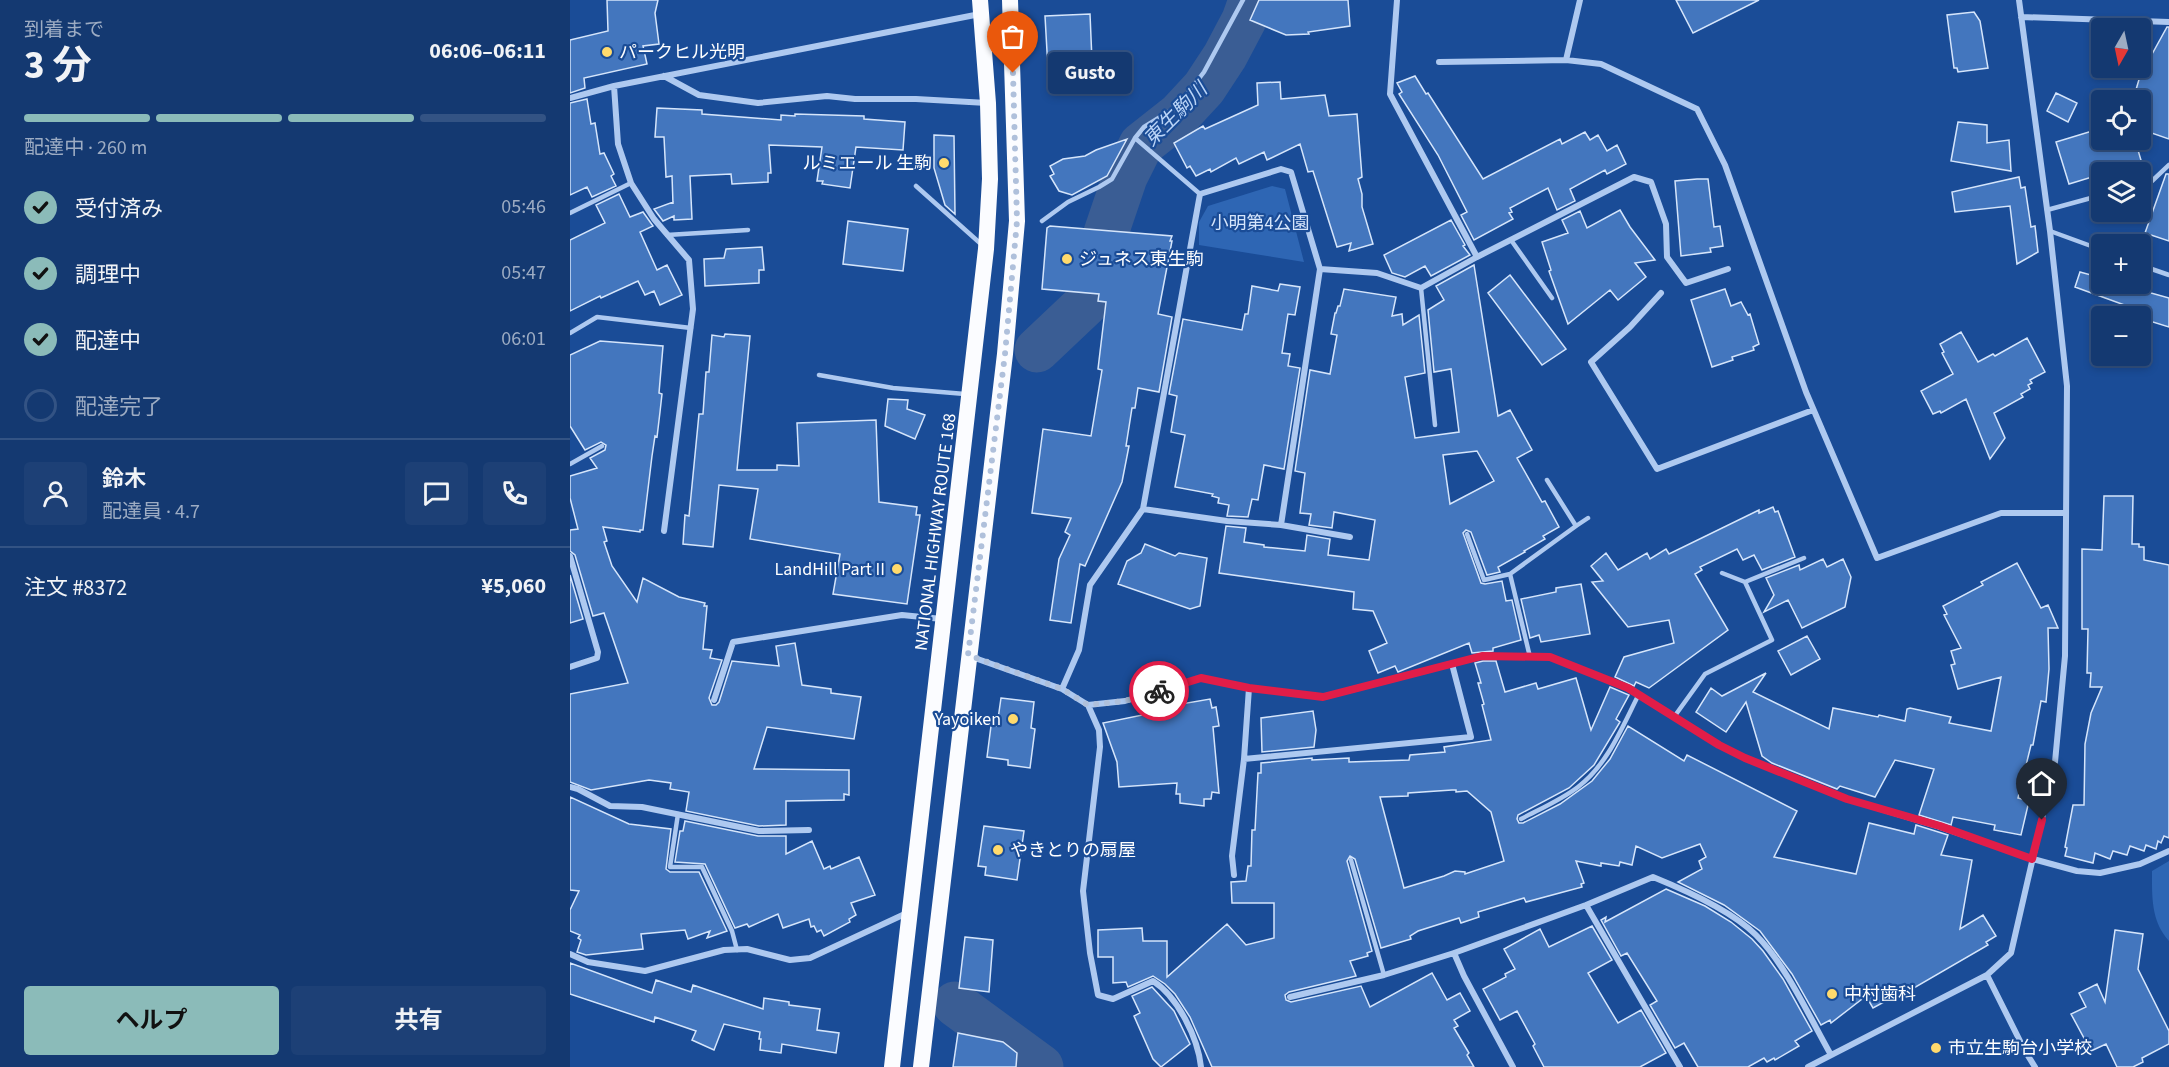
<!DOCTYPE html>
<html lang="ja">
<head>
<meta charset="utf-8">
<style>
	:root { --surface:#143971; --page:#1d4076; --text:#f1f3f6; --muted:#9dacc3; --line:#335384; --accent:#8bbbb9 }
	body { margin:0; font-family:"Source Sans 3","Noto Sans JP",sans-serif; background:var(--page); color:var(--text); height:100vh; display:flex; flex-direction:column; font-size:22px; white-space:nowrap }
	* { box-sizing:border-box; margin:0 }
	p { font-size:20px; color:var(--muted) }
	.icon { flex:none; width:33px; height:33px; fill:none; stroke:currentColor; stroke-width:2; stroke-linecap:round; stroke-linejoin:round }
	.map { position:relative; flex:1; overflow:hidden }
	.details { display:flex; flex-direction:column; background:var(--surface); width:570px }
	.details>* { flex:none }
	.needle { width:39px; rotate:189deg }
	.tools { position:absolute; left:1521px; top:18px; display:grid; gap:12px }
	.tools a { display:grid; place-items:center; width:60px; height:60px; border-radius:6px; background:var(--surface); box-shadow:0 3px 9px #0003,0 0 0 2px var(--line); font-size:30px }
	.pin { position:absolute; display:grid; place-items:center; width:51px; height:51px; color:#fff; margin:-62px -26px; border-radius:50% 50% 50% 0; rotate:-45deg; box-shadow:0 0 6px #0007 }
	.pin .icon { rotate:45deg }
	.courier { position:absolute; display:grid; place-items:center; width:60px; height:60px; margin:-30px; border:4px solid #e11d48; border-radius:50%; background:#fff; color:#222; box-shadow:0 2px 8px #0007 }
	.bubble { position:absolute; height:42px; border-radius:6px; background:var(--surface); box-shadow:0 3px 9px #0003,0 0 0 2px var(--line); font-size:20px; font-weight:700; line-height:42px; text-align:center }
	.headline em { font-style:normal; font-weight:700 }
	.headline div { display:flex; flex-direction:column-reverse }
	.headline { display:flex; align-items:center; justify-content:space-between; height:102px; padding:0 24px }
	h1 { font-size:39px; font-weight:700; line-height:45px }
	.bar { display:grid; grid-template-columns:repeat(4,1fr); gap:9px 6px; align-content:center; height:72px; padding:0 24px }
	.bar i { height:8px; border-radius:4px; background:var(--line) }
	.bar .selected { background:var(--accent) }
	.bar p { grid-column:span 4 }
	.line { display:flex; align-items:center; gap:15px; padding:0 24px; border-top:2px solid var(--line) }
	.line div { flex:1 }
	.round { display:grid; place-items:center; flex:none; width:63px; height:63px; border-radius:6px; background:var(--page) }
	ol { padding:0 24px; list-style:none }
	li { display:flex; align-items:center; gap:18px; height:66px }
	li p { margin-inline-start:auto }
	li .icon { padding:6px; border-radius:50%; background:var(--accent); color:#111; stroke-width:4 }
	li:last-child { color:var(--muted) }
	li i { width:33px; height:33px; border:3px solid var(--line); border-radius:50% }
	.button { display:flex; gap:12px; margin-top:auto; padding:12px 24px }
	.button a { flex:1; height:69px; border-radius:6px; background:var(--accent); color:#111; font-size:24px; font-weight:700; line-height:69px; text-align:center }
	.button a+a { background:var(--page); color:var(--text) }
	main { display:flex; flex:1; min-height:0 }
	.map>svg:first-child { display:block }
</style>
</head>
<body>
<main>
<section class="details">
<div class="headline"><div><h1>3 分</h1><p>到着まで</p></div><em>06:06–06:11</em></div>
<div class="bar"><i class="selected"></i><i class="selected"></i><i class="selected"></i><i></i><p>配達中 · 260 m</p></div>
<ol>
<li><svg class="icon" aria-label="check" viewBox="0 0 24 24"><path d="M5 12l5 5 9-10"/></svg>受付済み<p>05:46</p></li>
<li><svg class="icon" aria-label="check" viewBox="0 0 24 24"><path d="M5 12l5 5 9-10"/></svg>調理中<p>05:47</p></li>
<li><svg class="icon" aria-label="check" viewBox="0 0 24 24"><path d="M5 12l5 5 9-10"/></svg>配達中<p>06:01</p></li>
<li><i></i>配達完了</li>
</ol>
<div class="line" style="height:108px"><a class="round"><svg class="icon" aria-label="person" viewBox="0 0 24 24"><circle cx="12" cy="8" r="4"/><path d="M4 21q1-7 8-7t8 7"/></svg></a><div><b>鈴木</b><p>配達員 · 4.7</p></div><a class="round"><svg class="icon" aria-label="chat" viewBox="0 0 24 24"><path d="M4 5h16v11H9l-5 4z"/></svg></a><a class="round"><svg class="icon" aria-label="phone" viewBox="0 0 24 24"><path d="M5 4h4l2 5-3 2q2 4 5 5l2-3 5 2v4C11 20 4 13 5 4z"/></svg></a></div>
<div class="line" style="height:78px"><div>注文 #8372</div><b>¥5,060</b></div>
<div class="button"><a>ヘルプ</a><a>共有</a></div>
</section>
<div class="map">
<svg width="1599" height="1067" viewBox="0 0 1599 1067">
	<rect width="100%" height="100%" fill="#1a4c97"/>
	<path fill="#2e66b4" d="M702,186l13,3 19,73 -105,-17v-23l9,-16z
		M1599,861v80c-18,-20 -17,-44 -17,-70z"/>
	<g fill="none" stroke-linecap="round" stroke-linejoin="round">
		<path stroke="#3a5d94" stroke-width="45" d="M467,350l55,-52 14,-65 19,-56 16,-32 38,-30 25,-27 21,-32 19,-36 7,-20
			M385,1004l86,63"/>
	</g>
	<path fill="#4376be" stroke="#d5e5fb" stroke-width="1.5" fill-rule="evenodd" d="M37,0h51l-3,13 4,31 -16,2 4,18 -63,14 1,10 -15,5v-53l38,-9z
		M689,0h89l2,26 -42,6 1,2 -23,1 -36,-15z
		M1106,0h83l-66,33z
		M1404,12l6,9 8,47 -30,4 -1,-4h-3l-7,-53z
		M520,14l3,70h-2l1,9 -35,2v-9l-8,1 -4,-71z
		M1597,27h2v112l-29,-10v-29h-7l7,-24z
		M845,76l11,18 2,-1 55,86 77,-40 2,5 23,-12 5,8 8,-5 9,16 10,-6 9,19 -19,10 -2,-4 -35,19 5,12 -18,9 -9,-22 -38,20 2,4 -3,1 4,6 -39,21 -13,-25 6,-3 -29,-57 -39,-61 3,-2 -5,-9z
		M710,82l1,17 44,-4 4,21 28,-2 5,63 -4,2 4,15v13l11,37 -24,7 2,-8 -14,4 -24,-76 -5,1 -8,-28 -33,16 -3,-8 -25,12 -3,-6 -25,14 -1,-3 -14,7 -6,-10 -3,2 -13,-25 29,-17 2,3 53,-24 -1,-22z
		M1486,93l21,10 -9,19 -21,-11z
		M17,99l4,25 4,-1 5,31 4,-1 10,21 -3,2 5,10 -24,11 -5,-10 -17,8v-92z
		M87,108l45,2v4l79,6v-5l14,1v-2l69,2v3l41,3 -2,28 -47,-3 -6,41 -28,-4 1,-3h-6l5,-34 -53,-2 2,28h-3v9l-36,2 -1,-10 -41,2 2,43 -18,1v-4l-11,5 -9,-12 19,-7v2l-1,-28 -6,1 -2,-40h-9z
		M1388,122l29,3v18l22,-3 2,31 -60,-10z
		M1532,128v12h33l8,27h-2l1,5h-40v2l-33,10 -13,-42z
		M364,135l20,1 1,78 -10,-9 -11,-37z
		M557,139l-20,37 -35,19 -13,-4 -9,-15 4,-2 -4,-8 13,-7 22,-3 11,-6z
		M1596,174h3v67l-24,-8z
		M1449,177l2,11 4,-1 6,40 4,-1 3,26 -21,12 -7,-58 -55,6 -3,-20z
		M1127,179h11l6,48 6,-1 3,20 -13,2 1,4 -30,4 -6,-75z
		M49,194l11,23 13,-5 10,14 -13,6 17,38 10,-5 15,30 -22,10 -6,-14 -9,4 -7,-14 -37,17 -1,-2 -30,15v-71l35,-17 -9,-18z
		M1050,210l10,17 25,33 -20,3 11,14 -28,23 -8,-10 -42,34 -19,-53 2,-1 -9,-28 26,-9 -6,-13 18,-9 7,17z
		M881,220l14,25 -2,1 7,9 -39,21 -6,-10 -20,11 -13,-4 -8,-18z
		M278,221l60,8 -5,42 -60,-7z
		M480,226l122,10 -2,5h2l-14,73 14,3 -13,75 -21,-4 -3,20h-3l-6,38h3l-7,36 -37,84 -5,-2 -9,59 -21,-3 9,-61 11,-24 -5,-3 6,-14 -39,-5 11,-84 48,7 11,-66 -4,-1 8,-67 -8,-1 1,-7 -57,-5 5,-61z
		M192,247l2,23h-5v13l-54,3 -1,-27 20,-1 2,-9z
		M904,265l24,151 12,-6 22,40 -15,8 25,44 3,-1 14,26 -16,9 2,3 -21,12 1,1 -27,15 2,5 -13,3 -16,-43 -5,-2 -3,3 18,50 4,1 17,-3 4,20 6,-1 9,40 -28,8v3l-21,2 -3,-10 -71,29 -3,-6 -17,7 -9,-22 18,-8 -14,-32 -20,-2 1,-17 -135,-19 7,-47 20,2 -2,14 20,3v2l41,4 2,-16 23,4 -2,16 41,5 6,-40 -41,-8 -2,16 -23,-3 2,-11 -11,-1 5,-40 -10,-2 15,-101 20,4 7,-39 -6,-1 4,-21h1l2,-7h2l4,-17 52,8 -4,19 10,-2 1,11 16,-10 6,58 -20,4 10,61 44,-6 -8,-63 -17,3 -6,-62 16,-10 -8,-14zM907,451l17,30 -44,23 -7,-49z
		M1510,272l22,6v6h17l50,14v29l-29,-9 1,-7 -66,-24z
		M940,275l56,74 -24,16 -54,-72z
		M710,284l20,3 -5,28 -7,-1 -6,39 8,1 -2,12 12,2 -16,101 -20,-4 -6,35 -6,-1 -4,18 -21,-1 2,-11 -11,-2 1,-5 -7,-2 1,-2 -38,-7 10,-52 -14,-3 6,-36 -8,-2 14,-75 59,11 3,-16h3l4,-28 26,5z
		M1155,289l6,17 10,-4 7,13 2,-1 9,30 -6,3 1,3 -22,7 1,3 -21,7 -21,-67z
		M1391,332l17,30 15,-8 2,2 32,-18 18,34 -15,8 2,3 -4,2 2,4 -9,5 2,3 -29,16 11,25 -15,21 -24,-60 -25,14 -1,-2 -7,3 -12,-23 32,-17 -11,-21 2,-1 -4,-8z
		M155,334l25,2 -13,134h40v-5l22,1 -2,-43 79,-3 3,82 38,5 -1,8h4l-13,89 -74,-10 7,-40 -90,-15 8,-50 -39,-4 -6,62 -30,-3 2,-29 4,1 10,-102h4l3,-42h3l3,-37 12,2z
		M30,341l63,5 -4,47 3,1 -2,18 -3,25 -2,-1 -3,20 -9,74h-3v2l-37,-5 4,14 -3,1 8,24 25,36 6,-24 36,19 26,6 -1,3h3l-4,43 9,1 -2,8 12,2 -13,38 3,7h4l3,-3 13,-41 47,5 -3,-20 19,-3 7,42 29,4v4l30,4 -7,42 -87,-12 -13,42 95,1v25l-5,-1v6l-58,1v24l-27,1 -73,-15 3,-19 -19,-3 1,-6 -22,-3 -58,10 -21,-8v-88l58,-11 -24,-70 -11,3 -18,-61 -5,-4v-21l8,-1 -8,-31v-22l27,-8 -7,-10 15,-8 1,-5 -5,-3 -16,8 -15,-24v-71z
		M318,399l20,1 -1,9 18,6 -10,24 -30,-13z
		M1534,496h29l-1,48h7v3h5v13l25,5v273l-5,-2 -3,7 -3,-2 -2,8 -10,-4 -2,6 -14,-5 -3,9 -14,-4 -3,8 -15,-6 -2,10 -28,-7 2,-8 -2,-1 8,-42h11l1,-61 6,-31 11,-26h-12l1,-14h-4l1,-44h-6v-80l20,1z
		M1203,507l2,5 3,-1 17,46 -33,13 -8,-15 -11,5 -6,-11 -37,18 2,3 -7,4 33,56 -79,58 -13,-6 -2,4 -19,-9 9,-20 50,-14 -5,-23 -41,7 -36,-45 11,-1 -12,-15 15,-13 12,17 29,-17 3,6 16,-10 3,5 90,-44v3z
		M575,544l30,12 4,-3 28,5 -7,48 -10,3 -72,-25 9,-23 14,-8z
		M1253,559l4,8 16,-8 8,18 -6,30 -43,21 -14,-28 -24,12 10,-17 -8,-17 33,-13 1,5z
		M1447,563l24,45 7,-3 10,23h-10l1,41 -3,33 -5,-1 -8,44h-2l-13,53 11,3 -8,34 -27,-5 1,-5 -42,-8 -2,8 -32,-10 15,-46 -39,-9 -20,37 -35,-11 -3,3 -65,-26 -10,-7 -16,-54 -20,30 -30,-20 15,-24 11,8 44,-23 -13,19 76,37 4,-21 45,9 1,-2 26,6 2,-12 3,-1 41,9 -2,6 42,8 10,-54 -43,12 -7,-24 4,-1 -4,-13 10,-3 -17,-33 3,-1 -4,-8 40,-21 -2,-3z
		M0,575l13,44 -13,4z
		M1011,584l9,50 -49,8 -2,-7 -9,3 -9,-39 35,-7v-4z
		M1237,636l13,23 -29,16 -13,-24z
		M913,661h13l9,31 31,-9 2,6 38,-11 15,52 19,-43 19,8 -13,24 4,3 -26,43 -25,23 -51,27 -1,4 2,4h4l37,-19 32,-23 18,-22 18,-33 56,35 3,-6 110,56 -23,46 82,17 13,-51 45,11 2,-9 32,10 -7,20 31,5 -12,69 23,-14 13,21 -10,6 2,3 -81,47 -1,-2 -33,18 -7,-12 -35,27 -1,-3 -9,5 -29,-51 -32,-43 -36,-26 -46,-23 24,-13 -3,-8 7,-4 -6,-13 -38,14 -26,-12 -4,19 -12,-3 -1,4 -18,-3v3l-25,-5 8,22 -3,1 1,3 -56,15 -2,-4 -46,14 1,5 -18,6 -2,-5 -41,13 -8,5 1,3 -30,9 -26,-89 -5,-3 -3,5 25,90 -5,2 1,3 -18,5 6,15 -67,16 -4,3 1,5 5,2 70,-16 9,21 62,-34 15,27 13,-7 10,18 -16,9 4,6 -4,2 15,25 -2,2 7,12h-262l-22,-50 -15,-23 -10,-10 -12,-8 -25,11 -2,-5 -13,1v-26h-15v-27l44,-2 1,13h24v36l60,-53 19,21 28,-7v-35h-42l-1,-21 15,-1 2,-15h3l1,-36h3l3,-57h3v-10l51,-5v2l37,-2v4l60,-2 1,-5 35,-3 -1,-5 47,-7 -9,-35 2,-1 -6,-21h3l-6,-20zM882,790h4v2l11,-1 24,21 13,49 -39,13v-2l-10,-1 -11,5 -40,12 -24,-91 28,-1v-3z
		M431,698l33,4 -3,26 4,1 -5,39 -22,-3v-5l-21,-3 4,-31h6z
		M640,699l2,9 4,-1 3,19 -6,1 6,66 -7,-1 -1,7h-7v7l-24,-3v-9h-4l1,-11 -58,4 -2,-25 -14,-39 79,-16 -1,-3z
		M743,711l3,19 -2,17 -52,5 -1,-34z
		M0,797l59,27 42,5 -5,40 4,3h29l28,59 -20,7 3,-7 -22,8 -3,-9 -44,4 2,15 -57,6 -9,-3 4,-12 -3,-2 2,-3 -10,-4v-21l9,-19 -9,-1z
		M115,821l73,15h28v18l26,-13 12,28 6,-3 1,3 28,-12 16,38 -24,8 5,12 -7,4 1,3 -26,14 -3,-6 -4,2 -3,-6 -3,1 -2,-8 -26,9 -5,-14 -29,13 -2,-3 -12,4 -30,-64 -30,-2 5,-31h3z
		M414,826l40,5 -7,49 -32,-5 1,-8 -8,-1z
		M1096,889l39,17 26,16 21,17 11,12 20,28 29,52 -17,10 4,5 -24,14 -1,-2 -7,4 -3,-4 -16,9h-50l-14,-24 -9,5 -25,-43 7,-4 -30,-48 -6,3 -20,-36 5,-3 -1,5z
		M1022,926l20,34 -24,13 30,50 23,-13 25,43 -26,14h-96l-11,-21 2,-2 -18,-33 -17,9 -17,-31 23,-12 -1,-3 10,-5 -11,-20 36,-20 9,18z
		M1545,930l28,4 -5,35 31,62v13l-27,14 1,4 -10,5h-16l-11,-23 -15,7 -20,-37 15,-7 -7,-14 18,-9 8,18z
		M395,937l28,3 -4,52 -30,-4z
		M0,963l82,30 4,-13 35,12 2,-7 70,24 1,-11 25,4v3l31,4 -3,21 22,3 -3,20 -54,-9 -1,9 -21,-3 1,-11h-2l1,-7 -36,-8 -10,26 -22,-10 4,-9 -41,-14 -1,5 -84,-28z
		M582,987l22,24 16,33 -29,23 -8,-8 -19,-43 6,-3 -8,-17z
		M388,1033l45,9 14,11 -1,14h-63z"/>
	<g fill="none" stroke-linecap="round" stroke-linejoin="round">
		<path stroke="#aec9f0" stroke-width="4.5" d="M565,138l65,56
			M1570,184l12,-3 17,-16
			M346,186l65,58
			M1477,210l55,-15
			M0,213l61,-30
			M472,221l26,-19 31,-15 13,-8 23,-41 9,-11 34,-21 26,-34 39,-72
			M1480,231l52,19
			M97,235l81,-5
			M941,240l41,58
			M1570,265l29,10
			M851,288l14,137
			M0,333l27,-16 94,11
			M249,375l74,13 72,6
			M0,464l32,-18
			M1006,526l12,-8
			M897,534l17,46 26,-6 20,83
			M1152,573l23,9
			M940,574l66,-48 -29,-46
			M1104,717l31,-43 67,-34 -27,-58 59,-24
			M108,814l-8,53h32l30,64 5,19
			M951,819c19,-10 40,-19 57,-32 30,-23 44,-60 61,-93
			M781,860l33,115"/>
		<path stroke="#aec9f0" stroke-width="6" d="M827,0l-7,94 87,163
			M1451,17l148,5
			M996,60l14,-60
			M869,62l127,-2 35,4 96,45 28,56 81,227 71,166 124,-45h65
			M94,76l35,19 59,8 69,-7 28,3h61l71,4
			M44,86l4,58 13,39 23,36 35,41 4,49 -29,222
			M0,98l44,-12 366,-72
			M750,269l57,4 44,15 56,-31 157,-80 17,5 15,42 1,33 19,26 42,-14
			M1091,293l-31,34 -39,35 66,107 156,-59
			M711,525l69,12
			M0,556l28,96 -1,6 -27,9
			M402,657l90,32 26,16 37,-4 76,-23 48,10 74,9 159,-41 68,1 77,31 92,57 26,13 102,41 93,28 93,32 44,12 23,2 40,-9 29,-13
			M492,689l17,-39 11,-65 53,-76 57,-315 81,-25 10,3 29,97 -39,256 -54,-4 -84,-12
			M144,700l19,-58 169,-27 40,4
			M518,705l11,25 1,17 -17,144 7,62 8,42 15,4 40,-18c25,16 45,57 48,86
			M674,759l227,-22 -19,-73
			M0,787l8,2 32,17 32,1 117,24 50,-1
			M664,875l-2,-19 12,-97 5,-71
			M1016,905l94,162
			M0,954l18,8 57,9 79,-21 23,-1 43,11 20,-2 97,-45
			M1417,975l38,76 10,16
			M720,997l94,-22 70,-22
			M943,1067l-49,-91 -10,-23 132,-48 67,-28c32,13 78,33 103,58 30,30 54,83 75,120
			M1238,1067l179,-92 24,-22 44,-191 10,-106 2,-270 -17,-155 -31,-231"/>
		<path stroke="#fbfcff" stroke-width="16" d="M322,1067l94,-818 4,-70 -2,-76 -8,-103
			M351,1067l84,-713 12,-133 -7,-221"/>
	</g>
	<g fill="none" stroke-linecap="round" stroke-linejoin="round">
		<path stroke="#afc0db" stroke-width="6" stroke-dasharray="0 10.8" d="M443,73l4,148 -12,133 -37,301 94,34 26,16 37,-4 34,-10"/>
		<path stroke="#e11d48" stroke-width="8" d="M589,691l42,-13 48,10 74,9 159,-41 68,1 78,31 91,57 26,13 102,41 93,27 92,33 10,-39"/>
	</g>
	<g fill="#ffda6d" stroke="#1a4c97" stroke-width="2">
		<circle cx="37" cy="52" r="6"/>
		<circle cx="374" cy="163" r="6"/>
		<circle cx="497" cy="259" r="6"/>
		<circle cx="327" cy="569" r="6"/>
		<circle cx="443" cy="719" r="6"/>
		<circle cx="428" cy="850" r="6"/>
		<circle cx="1262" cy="994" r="6"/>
		<circle cx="1366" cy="1048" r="6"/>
	</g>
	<g text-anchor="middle" stroke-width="4.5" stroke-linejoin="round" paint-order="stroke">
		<g font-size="18" fill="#fff" stroke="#1a4c97" text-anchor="start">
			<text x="49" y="58">パークヒル光明</text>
			<text x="362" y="169" text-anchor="end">ルミエール 生駒</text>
			<text x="509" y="265">ジュネス東生駒</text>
			<text x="315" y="575" text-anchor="end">LandHill Part II</text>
			<text x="431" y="725" text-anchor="end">Yayoiken</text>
			<text x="440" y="856">やきとりの扇屋</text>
			<text x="1274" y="1000">中村歯科</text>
			<text x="1378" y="1054">市立生駒台小学校</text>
		</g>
		<g font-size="18" fill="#d5e5fb" stroke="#1a4c97">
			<text x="690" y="229">小明第4公園</text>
		</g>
		<g font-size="18" fill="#fff" stroke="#1a4c97">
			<text transform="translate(365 532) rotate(-83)" y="6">NATIONAL HIGHWAY ROUTE 168</text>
		</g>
		<g font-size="20" font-style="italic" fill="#bad4f7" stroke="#1a4c97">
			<text transform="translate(605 114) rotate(-45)" y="7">東生駒川</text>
		</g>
	</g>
</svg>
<div class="tools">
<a><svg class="needle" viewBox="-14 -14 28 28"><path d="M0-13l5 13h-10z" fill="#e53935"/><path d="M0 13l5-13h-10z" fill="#9dacc3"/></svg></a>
<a><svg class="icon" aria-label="locate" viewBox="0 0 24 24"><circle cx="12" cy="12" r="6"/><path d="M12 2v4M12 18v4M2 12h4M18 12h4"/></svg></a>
<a><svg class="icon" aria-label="layers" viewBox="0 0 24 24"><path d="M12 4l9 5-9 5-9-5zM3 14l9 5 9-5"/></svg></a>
<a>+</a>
<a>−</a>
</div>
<div class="pin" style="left:443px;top:73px;background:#ea580c"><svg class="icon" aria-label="bag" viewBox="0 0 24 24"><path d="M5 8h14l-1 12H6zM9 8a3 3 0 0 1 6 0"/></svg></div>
<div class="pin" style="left:1472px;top:820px;background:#1f2937"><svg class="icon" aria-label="home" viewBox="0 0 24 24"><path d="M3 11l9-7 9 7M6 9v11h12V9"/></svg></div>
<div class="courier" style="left:589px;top:691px"><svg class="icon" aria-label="bike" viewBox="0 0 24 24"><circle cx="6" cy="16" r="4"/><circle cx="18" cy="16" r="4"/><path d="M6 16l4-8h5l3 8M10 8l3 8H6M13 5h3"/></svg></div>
<div class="bubble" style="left:478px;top:52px;width:84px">Gusto</div>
</div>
</main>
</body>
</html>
